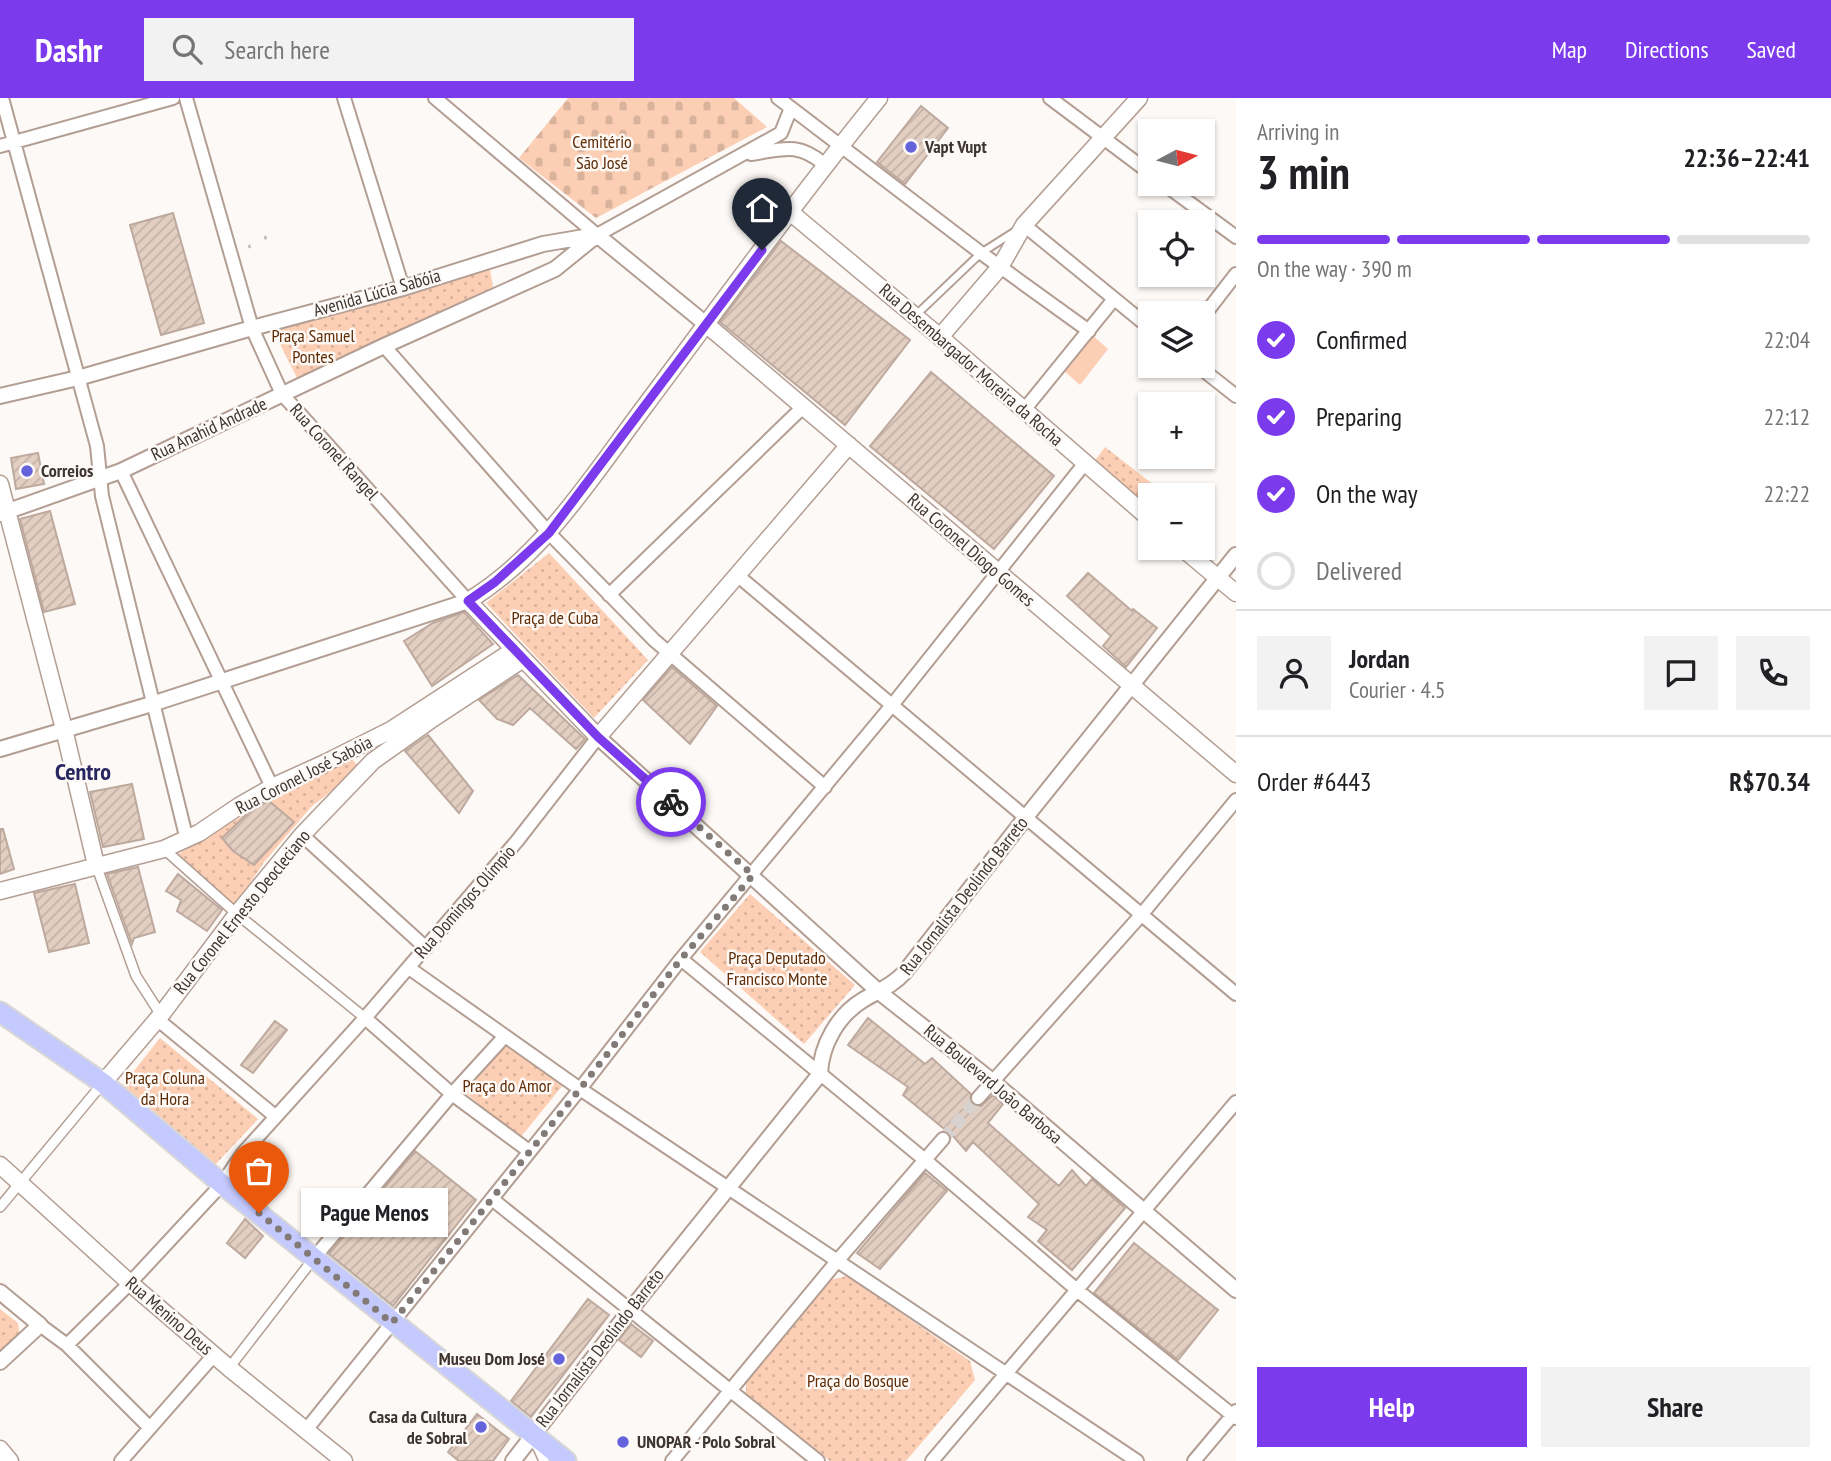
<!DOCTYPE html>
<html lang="en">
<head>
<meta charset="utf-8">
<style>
	:root { --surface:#fff; --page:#f2f2f2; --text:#202124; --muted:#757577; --line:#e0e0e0; --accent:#7c3aed }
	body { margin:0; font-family:"PT Sans Narrow",sans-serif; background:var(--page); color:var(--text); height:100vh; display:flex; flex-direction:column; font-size:26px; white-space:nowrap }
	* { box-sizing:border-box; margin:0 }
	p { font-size:23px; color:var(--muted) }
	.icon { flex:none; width:38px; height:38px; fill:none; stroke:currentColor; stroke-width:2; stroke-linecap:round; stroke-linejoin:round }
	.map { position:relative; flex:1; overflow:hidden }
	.panel { display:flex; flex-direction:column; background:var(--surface); width:595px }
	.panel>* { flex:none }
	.needle { width:46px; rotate:83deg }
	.controls { position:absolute; left:1138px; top:21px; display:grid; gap:14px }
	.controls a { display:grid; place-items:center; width:77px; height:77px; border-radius:0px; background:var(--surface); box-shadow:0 2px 5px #0004; font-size:35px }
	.pin { position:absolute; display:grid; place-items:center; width:60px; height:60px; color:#fff; margin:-72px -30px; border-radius:50% 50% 50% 0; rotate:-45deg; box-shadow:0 0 7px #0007 }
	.pin .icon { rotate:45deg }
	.courier { position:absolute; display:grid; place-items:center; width:70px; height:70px; margin:-35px; border:5px solid #7c3aed; border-radius:50%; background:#fff; color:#222; box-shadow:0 2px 9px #0007 }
	.bubble { position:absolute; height:49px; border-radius:0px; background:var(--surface); box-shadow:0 2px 5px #0004; font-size:23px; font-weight:800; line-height:49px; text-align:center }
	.summary em { font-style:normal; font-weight:800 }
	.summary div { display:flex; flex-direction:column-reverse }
	.summary { display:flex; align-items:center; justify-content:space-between; height:119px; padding:0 21px }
	h1 { font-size:46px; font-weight:800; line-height:52px }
	.bar { display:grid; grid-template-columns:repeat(4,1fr); gap:10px 7px; align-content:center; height:84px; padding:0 21px }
	.bar i { height:9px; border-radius:5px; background:var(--line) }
	.bar .active { background:var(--accent) }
	.bar p { grid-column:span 4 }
	.line { display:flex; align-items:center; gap:18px; padding:0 21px; border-top:2px solid var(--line) }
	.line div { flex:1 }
	.round { display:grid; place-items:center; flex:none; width:74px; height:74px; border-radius:0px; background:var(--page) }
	ol { padding:0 21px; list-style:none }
	li { display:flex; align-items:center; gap:21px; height:77px }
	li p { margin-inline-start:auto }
	li .icon { padding:7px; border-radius:50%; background:var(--accent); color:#fff; stroke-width:4 }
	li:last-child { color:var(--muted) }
	li i { width:38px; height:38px; border:4px solid var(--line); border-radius:50% }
	.cta { display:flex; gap:14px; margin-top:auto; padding:14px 21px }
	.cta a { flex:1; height:80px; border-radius:0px; background:var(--accent); color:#fff; font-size:28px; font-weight:800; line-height:80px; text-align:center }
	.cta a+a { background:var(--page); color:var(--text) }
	header { display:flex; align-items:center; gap:42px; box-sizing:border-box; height:98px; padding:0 35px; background:var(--accent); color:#fff }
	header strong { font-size:33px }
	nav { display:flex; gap:38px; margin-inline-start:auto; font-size:24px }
	.search { width:490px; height:63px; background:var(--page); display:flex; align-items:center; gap:18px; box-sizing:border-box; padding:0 24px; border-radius:0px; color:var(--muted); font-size:26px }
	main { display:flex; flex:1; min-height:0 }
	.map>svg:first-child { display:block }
</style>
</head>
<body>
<header>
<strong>Dashr</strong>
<div class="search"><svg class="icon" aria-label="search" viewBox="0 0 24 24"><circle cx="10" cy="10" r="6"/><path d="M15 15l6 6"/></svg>Search here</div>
<nav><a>Map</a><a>Directions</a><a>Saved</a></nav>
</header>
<main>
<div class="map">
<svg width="1236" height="1363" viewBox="0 0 1236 1363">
	<defs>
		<pattern id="green-dots" width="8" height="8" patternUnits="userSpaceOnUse" patternTransform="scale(1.75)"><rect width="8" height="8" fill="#fcceb4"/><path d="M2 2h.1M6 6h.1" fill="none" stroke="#d9b29b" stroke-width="1.8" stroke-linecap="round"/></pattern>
		<pattern id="cemetery-stones" width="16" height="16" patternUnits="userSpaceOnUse" patternTransform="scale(1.75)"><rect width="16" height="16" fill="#fcceb4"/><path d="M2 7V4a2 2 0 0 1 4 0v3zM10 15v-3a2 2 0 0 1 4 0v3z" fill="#d9b29b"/></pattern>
		<pattern id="building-hatch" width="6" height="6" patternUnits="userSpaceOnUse" patternTransform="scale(1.75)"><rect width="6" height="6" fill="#e3cec2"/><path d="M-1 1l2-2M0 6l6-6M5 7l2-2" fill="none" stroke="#c4b2a7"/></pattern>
	</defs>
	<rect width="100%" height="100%" fill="#fdf9f6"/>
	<path fill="url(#green-dots)" d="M490,172l3,17 -194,95 -26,-52z
		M1105,349l62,48h-17v11l-56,-44z
		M549,455l99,107 -54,58 -108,-115z
		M350,660l8,7 -24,24 -23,18 -47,55 -34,52 -60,-55 134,-80z
		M750,796l105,91 -51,59 -104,-92z
		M160,940l98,81 -45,48 -98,-72z
		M502,944l61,43 -43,53 -59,-49z
		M847,1178l123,85 5,19 -69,81h-76l-84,-68v-14l84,-99z
		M0,1211l18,14 2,16 -20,18z"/>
	<path fill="url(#cemetery-stones)" d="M568,0h166l33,29 -171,91 -77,-60z"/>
	<path fill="#fcceb4" d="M1091,236l17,15 -28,36 -17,-15z"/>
	<path fill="url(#building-hatch)" stroke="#bea99e" stroke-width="2" d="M921,8l27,22 -43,56 -28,-22z
		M173,115l31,110 -43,12 -31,-110z
		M781,143l129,99 -65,85 -125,-103z
		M931,274l123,104 -60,73 -124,-103z
		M38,355l6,31 -28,5 -5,-31z
		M50,413l25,93 -31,8 -24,-93z
		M1088,475l44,38 1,-2 24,19 -31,39 -23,-21 8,-10 -44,-40z
		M464,514l29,32 -61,42 -28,-45 29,-18z
		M672,569l45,39 -27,38 -47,-44z
		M518,577l67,64 -9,10 -46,-41 -17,17 -16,-6 -18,-19z
		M428,637l45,56 -14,22 -54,-62z
		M132,686l12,55 -41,8 -13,-55z
		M269,703l25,21 -40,43 -21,-14 -11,-13 26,-25z
		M0,731h3l11,40 -14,5z
		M138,769l17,65 -21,6 -2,6 -25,-70z
		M178,776l44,36 -15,21 -30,-20 4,-11 -15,-9z
		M75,786l14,59 -40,9 -15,-59z
		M868,920l57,46 7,-6 39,36 -1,6 3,5 8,1 12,-11 10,9 -15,19 71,63 13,-16 14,16 6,-7 33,29 -53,62 -34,-29 9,-11 -19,-13 11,-13 -66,-62 -7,9 -12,-14 -51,-42 5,-8 -60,-42z
		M275,923l12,9 -34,43 -12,-8z
		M259,1050l18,16 -23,30 -18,-15z
		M415,1053l61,49 -83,106 -64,-52z
		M925,1075l22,18 -67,78 -23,-16z
		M245,1121l18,17 -18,22 -18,-15z
		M1134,1145l84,67 -40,50 -84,-67z
		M588,1201l21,16 -78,102 -20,-16z
		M631,1226l22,17 -12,16 -22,-17z
		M477,1316l32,25 -16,22h-34l-11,-9z"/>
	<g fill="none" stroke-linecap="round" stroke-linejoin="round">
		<path stroke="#d7d2cf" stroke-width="12" stroke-dasharray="12 6" stroke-linecap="butt" d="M943,1041l35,-41"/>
		<defs>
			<path id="service" d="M916,217l65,-62 33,-21"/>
			<path id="pedestrian" d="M164,751l73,65 128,104
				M96,767l40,111 25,39
				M0,1109l103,-124
				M229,1270l85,-110
				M536,1345l8,18"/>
			<path id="minor" d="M2,0l95,348 5,50 85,344
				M186,0l66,230 30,66 186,207
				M344,0l59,190
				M435,0l162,137 184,-102 10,-25
				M778,0l203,155 108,78
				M1050,0l100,75
				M0,48l173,-48
				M751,56c32,-5 47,-12 73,10
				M1164,86l72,53
				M1024,127l126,103
				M1202,220l34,-44
				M384,248l165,187 105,107 171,147
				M1198,268l38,30
				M1024,312l90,-111
				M121,373l151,316
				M737,477l499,419
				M609,497l195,-189
				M302,737l124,113
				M681,861l244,201 152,130 159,128
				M409,870l171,121 557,372
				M365,920l87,76 77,57
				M157,921l118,97
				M978,1000l164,-184 94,-114
				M492,1101l326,262
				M314,1160l138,-164 53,-58
				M40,1227l27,20 83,83
				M67,1247l63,-62 92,-99 21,-31 122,-135 152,-177 81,-104
				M306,1332l274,-341 101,-130 212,-255 192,-241
				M121,1363l93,-106
				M672,1363l166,-201 105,-121
				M932,1363l304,-359
				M1194,1363l42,-50"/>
			<path id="tertiary" d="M597,137l110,90
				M0,298l78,-18 174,-50 151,-40 140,-44 53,-9
				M0,416l121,-43 263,-125 171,-77 42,-34
				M598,639l281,255 112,88 245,210
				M0,651l155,-46 313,-102
				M0,1194l40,33 -40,37
				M513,1363l118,-152 189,-235c1,-29 18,-59 43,-74 15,-9 29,-14 41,-27l122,-156 210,-262"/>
			<path id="secondary" d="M790,114l150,125 210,182
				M707,227l529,449
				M940,239l60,-70 24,-42 115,-127
				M849,347l-251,292 -130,-136c76,-46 125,-126 177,-195 77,-103 153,-208 234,-308
				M0,386l64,245 32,136
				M1182,450l54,45
				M0,793l164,-42 35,-16 40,-27 33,-19 53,-24 66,-33 123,-80
				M103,985l58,-68 76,-101 65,-79 71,-74 59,-42 91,-60
				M0,1067l130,118 99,85 115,93
				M0,1351l10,12"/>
			<path id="primary" d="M0,914l103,71 119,101 344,277"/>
		</defs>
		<use href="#service" stroke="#b39e93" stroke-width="10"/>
		<use href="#pedestrian" stroke="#b39e93" stroke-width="12"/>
		<use href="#minor" stroke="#b39e93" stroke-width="16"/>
		<use href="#tertiary" stroke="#b39e93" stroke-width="18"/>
		<use href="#secondary" stroke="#b39e93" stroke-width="19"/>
		<use href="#primary" stroke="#d8d7d6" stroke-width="23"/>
		<path stroke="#bfb9b6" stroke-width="2.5" stroke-dasharray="3.5 3.5" stroke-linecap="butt" d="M265,138l1,4
			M249,147l1,3"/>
		<use href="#service" stroke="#fff" stroke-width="6"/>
		<use href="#pedestrian" stroke="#fff" stroke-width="9"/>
		<use href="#minor" stroke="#fff" stroke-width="12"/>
		<use href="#tertiary" stroke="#fff" stroke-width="14"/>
		<use href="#secondary" stroke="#fff" stroke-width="16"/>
		<use href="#primary" stroke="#c5cafe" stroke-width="19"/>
	</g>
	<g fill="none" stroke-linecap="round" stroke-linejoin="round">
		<path stroke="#817a76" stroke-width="7" stroke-dasharray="0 12.6" d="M259,1115l133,110 188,-234 101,-130 72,-84 -82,-73"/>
		<path stroke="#7c3aed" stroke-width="9" d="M671,704l-73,-65 -130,-136 27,-19 54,-49 213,-283"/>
	</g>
	<g fill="#6563dc" stroke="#fdf9f6" stroke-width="2.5">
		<circle cx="911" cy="49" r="7"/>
		<circle cx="27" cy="373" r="7"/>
		<circle cx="559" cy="1261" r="7"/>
		<circle cx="481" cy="1329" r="7"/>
		<circle cx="623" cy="1344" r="7"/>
	</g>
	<g text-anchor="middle" stroke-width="5" stroke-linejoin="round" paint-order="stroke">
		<g font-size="18" fill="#5f2c06" stroke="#fdf9f6">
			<text x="602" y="50">Cemitério<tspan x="602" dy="21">São José</tspan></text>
			<text x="313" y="244">Praça Samuel<tspan x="313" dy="21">Pontes</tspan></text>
			<text x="555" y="526">Praça de Cuba</text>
			<text x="777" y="866">Praça Deputado<tspan x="777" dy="21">Francisco Monte</tspan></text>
			<text x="165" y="986">Praça Coluna<tspan x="165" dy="21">da Hora</tspan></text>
			<text x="507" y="994">Praça do Amor</text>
			<text x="858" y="1289">Praça do Bosque</text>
		</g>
		<g font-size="18" font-weight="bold" fill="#3e3531" stroke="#fdf9f6" text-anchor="start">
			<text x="925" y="55">Vapt Vupt</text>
			<text x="41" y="379">Correios</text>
			<text x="545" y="1267" text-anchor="end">Museu Dom José</text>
			<text x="467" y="1325" text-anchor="end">Casa da Cultura<tspan x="467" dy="21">de Sobral</tspan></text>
			<text x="637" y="1350">UNOPAR - Polo Sobral</text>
		</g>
		<g font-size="18" fill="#3e3531" stroke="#fdf9f6">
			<text transform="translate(377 195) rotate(-16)" y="6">Avenida Lúcia Sabóia</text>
			<text transform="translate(971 267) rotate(41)" y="6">Rua Desembargador Moreira da Rocha</text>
			<text transform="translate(209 331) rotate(-25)" y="6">Rua Anahid Andrade</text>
			<text transform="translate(334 354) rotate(48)" y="6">Rua Coronel Rangel</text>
			<text transform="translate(971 452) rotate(41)" y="6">Rua Coronel Diogo Gomes</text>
			<text transform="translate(304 677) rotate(-27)" y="6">Rua Coronel José Sabóia</text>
			<text transform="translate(964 798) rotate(-52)" y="6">Rua Jornalista Deolindo Barreto</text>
			<text transform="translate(465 804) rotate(-49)" y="6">Rua Domingos Olímpio</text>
			<text transform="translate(242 814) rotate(-51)" y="6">Rua Coronel Ernesto Deocleciano</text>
			<text transform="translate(993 986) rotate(40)" y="6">Rua Boulevard João Barbosa</text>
			<text transform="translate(169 1218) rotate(41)" y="6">Rua Menino Deus</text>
			<text transform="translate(600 1250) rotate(-52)" y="6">Rua Jornalista Deolindo Barreto</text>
		</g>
		<g font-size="24" font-weight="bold" fill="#272660" stroke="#fdf9f6">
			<text x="83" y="682">Centro</text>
		</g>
	</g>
</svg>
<div class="controls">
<a><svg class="needle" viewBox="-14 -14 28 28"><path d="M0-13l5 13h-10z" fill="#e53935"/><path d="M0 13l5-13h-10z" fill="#757577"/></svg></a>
<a><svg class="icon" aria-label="locate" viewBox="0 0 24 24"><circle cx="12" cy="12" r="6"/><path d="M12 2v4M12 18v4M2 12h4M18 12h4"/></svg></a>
<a><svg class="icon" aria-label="layers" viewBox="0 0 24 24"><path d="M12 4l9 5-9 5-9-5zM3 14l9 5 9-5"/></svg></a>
<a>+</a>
<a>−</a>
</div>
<div class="pin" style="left:259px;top:1115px;background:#ea580c"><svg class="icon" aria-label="bag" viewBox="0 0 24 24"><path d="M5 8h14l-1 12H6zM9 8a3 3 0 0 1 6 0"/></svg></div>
<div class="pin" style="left:762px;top:152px;background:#1f2937"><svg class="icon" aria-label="home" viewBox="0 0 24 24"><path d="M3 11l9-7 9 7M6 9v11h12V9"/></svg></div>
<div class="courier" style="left:671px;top:704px"><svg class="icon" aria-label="bike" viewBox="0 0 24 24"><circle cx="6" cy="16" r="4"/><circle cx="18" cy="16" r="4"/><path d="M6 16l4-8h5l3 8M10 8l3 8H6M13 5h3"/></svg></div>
<div class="bubble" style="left:301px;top:1090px;width:147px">Pague Menos</div>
</div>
<section class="panel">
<div class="summary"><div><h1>3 min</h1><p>Arriving in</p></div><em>22:36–22:41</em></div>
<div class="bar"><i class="active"></i><i class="active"></i><i class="active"></i><i></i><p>On the way · 390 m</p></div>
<ol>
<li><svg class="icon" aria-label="check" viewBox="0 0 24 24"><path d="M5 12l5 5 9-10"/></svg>Confirmed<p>22:04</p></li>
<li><svg class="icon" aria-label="check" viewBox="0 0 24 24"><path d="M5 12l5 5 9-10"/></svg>Preparing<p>22:12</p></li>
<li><svg class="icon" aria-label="check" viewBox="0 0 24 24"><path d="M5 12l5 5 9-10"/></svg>On the way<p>22:22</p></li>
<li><i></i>Delivered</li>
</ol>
<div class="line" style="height:126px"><a class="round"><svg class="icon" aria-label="person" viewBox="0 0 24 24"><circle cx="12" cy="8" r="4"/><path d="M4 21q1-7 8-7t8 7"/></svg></a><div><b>Jordan</b><p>Courier · 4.5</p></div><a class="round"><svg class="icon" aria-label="chat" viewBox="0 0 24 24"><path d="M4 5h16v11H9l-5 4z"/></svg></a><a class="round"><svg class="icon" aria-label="phone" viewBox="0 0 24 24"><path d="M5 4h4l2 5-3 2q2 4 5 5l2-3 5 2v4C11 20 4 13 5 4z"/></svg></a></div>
<div class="line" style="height:91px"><div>Order #6443</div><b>R$70.34</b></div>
<div class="cta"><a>Help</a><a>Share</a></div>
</section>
</main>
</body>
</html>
